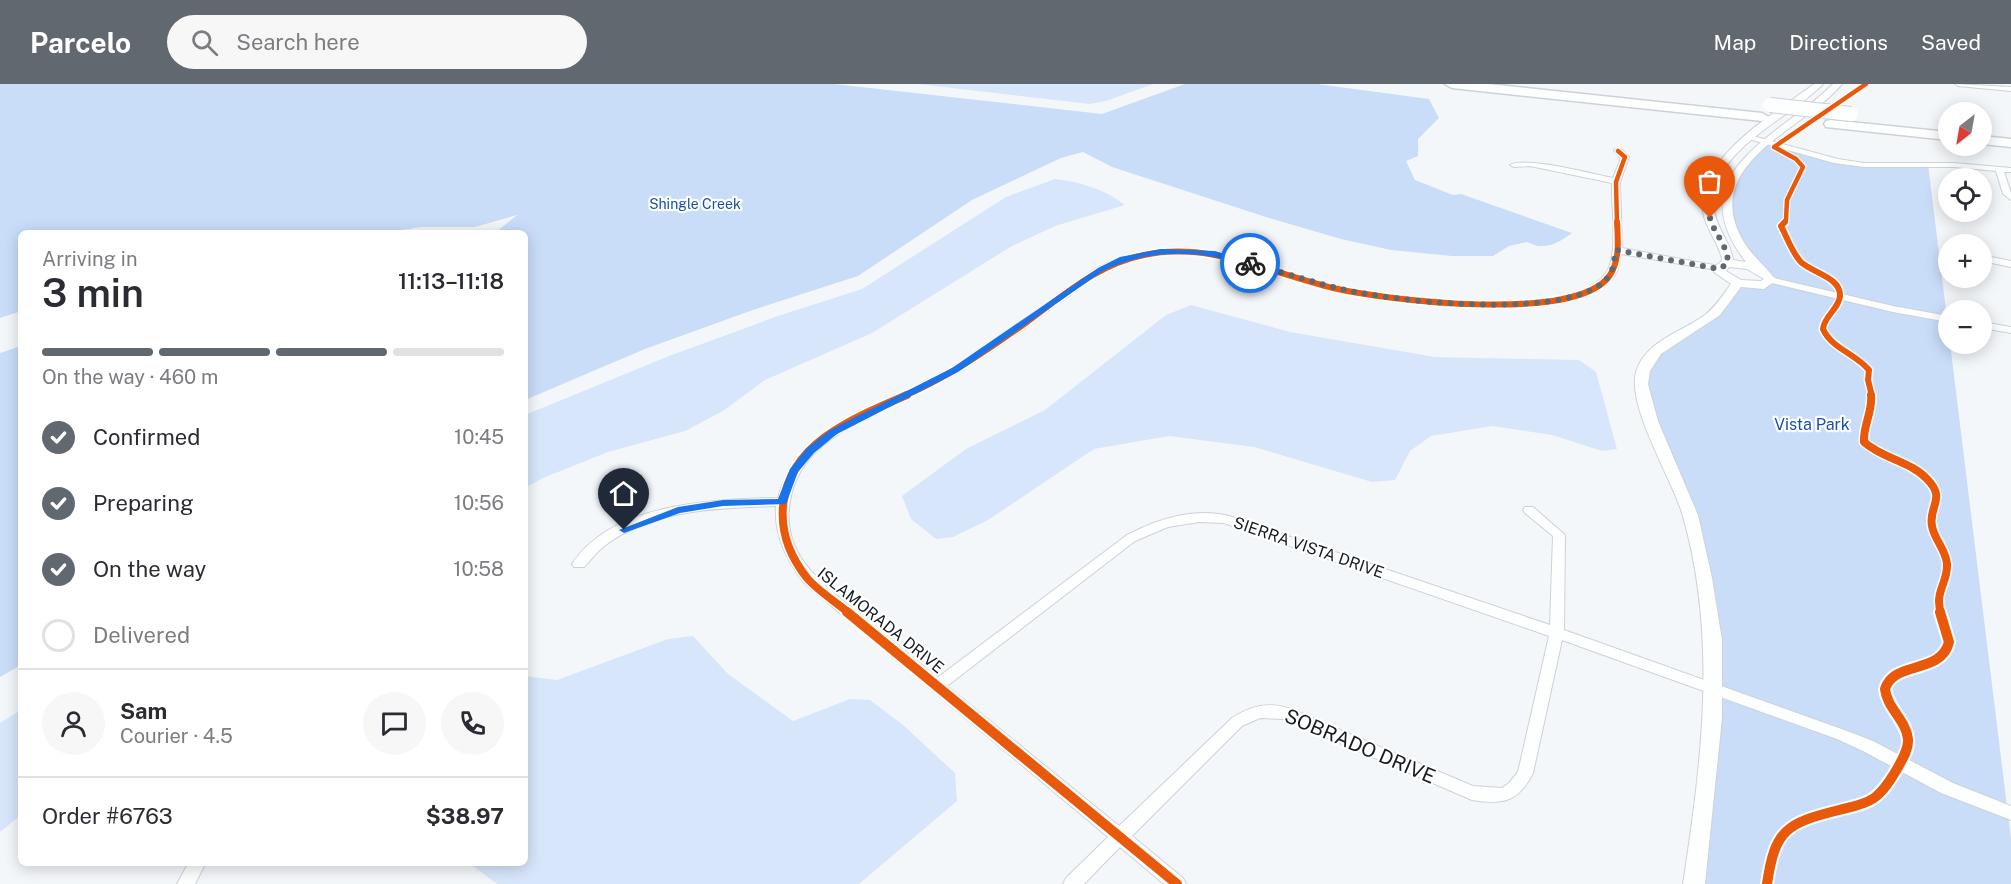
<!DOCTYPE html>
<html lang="en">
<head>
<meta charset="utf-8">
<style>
	:root { --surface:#fff; --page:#f7f7f7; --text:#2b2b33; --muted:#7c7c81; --line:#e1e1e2; --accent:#62686f }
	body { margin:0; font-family:"Public Sans",sans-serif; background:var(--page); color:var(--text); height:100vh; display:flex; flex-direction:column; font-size:22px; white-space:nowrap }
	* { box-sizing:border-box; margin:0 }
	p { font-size:20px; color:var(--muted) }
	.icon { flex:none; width:33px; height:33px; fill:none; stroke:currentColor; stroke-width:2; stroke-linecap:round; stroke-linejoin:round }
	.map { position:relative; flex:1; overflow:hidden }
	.drawer { position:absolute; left:18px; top:146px; width:510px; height:636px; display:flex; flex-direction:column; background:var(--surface); border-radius:9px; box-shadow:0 3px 15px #0003 }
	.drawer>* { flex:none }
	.needle { width:39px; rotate:211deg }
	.fabs { position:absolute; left:1938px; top:18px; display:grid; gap:12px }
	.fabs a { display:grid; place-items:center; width:54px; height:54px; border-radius:50%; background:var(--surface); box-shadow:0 3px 15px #0003; font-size:30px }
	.pin { position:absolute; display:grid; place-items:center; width:51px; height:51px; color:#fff; margin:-62px -26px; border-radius:50% 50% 50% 0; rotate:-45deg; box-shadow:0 0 6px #0007 }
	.pin .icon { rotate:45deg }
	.courier { position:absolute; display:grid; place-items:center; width:60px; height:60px; margin:-30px; border:4px solid #1a73e8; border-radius:50%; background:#fff; color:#222; box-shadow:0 2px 8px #0007 }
	.overview em { font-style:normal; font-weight:600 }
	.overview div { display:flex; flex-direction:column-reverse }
	.overview { display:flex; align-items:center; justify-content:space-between; height:102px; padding:0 24px }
	h1 { font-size:39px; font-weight:600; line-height:45px }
	.bar { display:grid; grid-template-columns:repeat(4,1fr); gap:9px 6px; align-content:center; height:72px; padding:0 24px }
	.bar i { height:8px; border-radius:4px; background:var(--line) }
	.bar .current { background:var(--accent) }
	.bar p { grid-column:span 4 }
	.line { display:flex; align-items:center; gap:15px; padding:0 24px; border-top:2px solid var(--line) }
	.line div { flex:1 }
	.round { display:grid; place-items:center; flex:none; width:63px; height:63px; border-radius:32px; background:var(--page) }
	ol { padding:0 24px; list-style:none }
	li { display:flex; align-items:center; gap:18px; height:66px }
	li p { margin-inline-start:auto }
	li .icon { padding:6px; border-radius:50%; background:var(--accent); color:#fff; stroke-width:4 }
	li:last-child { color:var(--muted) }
	li i { width:33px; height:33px; border:3px solid var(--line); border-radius:50% }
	header { display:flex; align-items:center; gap:36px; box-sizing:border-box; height:84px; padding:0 30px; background:var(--accent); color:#fff }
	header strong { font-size:28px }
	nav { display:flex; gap:33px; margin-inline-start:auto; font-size:21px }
	.search { width:420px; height:54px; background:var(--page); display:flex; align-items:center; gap:15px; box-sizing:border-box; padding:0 21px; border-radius:33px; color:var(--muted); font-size:22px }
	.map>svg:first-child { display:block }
</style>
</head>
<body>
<header>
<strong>Parcelo</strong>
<div class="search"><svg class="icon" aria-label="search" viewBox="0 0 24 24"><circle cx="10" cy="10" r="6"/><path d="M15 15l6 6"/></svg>Search here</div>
<nav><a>Map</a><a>Directions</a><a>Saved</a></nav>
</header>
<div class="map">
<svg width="2011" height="800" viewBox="0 0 2011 800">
	<rect width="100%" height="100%" fill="#f4f7fa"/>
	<path fill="#c9ddf9" d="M0,0h834l268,30 83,-30h132l112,15 10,19 -21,21v17l-12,5 9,19 38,15 8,-1 111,39c-15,11 -28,18 -45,9l-18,4 -16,10h-41l-61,-6 -50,-11 -72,-21 -157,-51 -29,-15 -22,6 -89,42 -114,76 -108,35 -105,38 -120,51v-168h-29l21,-17 -42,12h-54l-32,5h-368v79l-21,7z
		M1767,58l96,23 65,-1 83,675v45h-317l9,-62 1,-241 -61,-210 9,-16 48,-31 38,-41h30l-36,-52 -2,-51z
		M21,262v319l-21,12v-324z"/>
	<path fill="#d7e6fb" d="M918,0h235l-47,17 -16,3z
		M1055,95c26,3 49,10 70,26l-70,21 -43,20 -140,87 -107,47 -42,31 -38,20 -77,21 -65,26 -18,10v-73l144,-59 109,-40 84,-27 144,-92z
		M1191,221l99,27 145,25 144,3 17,12 21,77 -15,2 -50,-16 -60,-9 -61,10 -21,15 -15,29 -23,2 -118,-35 -85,-11 -75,13 -106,71 -35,17 -17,2 -25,-20 -9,-23 64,-47 79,-39 121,-95z
		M693,552l35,38 65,47 57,-22 20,1 33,25 52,48 2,28 -98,83h-362l-28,-21 56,-1v-186l32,4 111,-41z
		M21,626v105l-21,17v-109z"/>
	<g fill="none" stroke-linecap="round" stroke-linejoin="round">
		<defs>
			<path id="minor" d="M1955,0l56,3v4l-53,-5z
				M1749,51l89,24 26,4h90l57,5v4h-7l7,21v7l-8,-6 -7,-23 -42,-4h-90l-30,-4 -85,-24z
				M1615,65h6l8,8 -9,25 2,66 97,18 5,3 -2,2 -101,-17c-1,7 -2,16 -7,22 -35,51 -224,27 -278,15 -61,-13 -117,-44 -181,-36 -17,3 -36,7 -51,16 -15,8 -30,21 -44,31 -30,23 -61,45 -93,65 -44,28 -96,42 -137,73 -18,13 -32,30 -38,52 -17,61 30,91 71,125 25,20 50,40 74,61l190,-143c30,-16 68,-28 102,-19l321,109 3,-89 -28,-23 -2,-3 2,-3h8l32,28 -1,95 283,101 26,10 80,42 58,23v14l-70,-27 -78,-42 -26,-12 -275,-99 -29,133c-14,29 -31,32 -61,27l-188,-81 -24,-1 -18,8 -110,110 51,42 3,6h-22l-44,-37 -36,37h-21l3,-6 42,-41 -304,-254c-17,-23 -30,-47 -28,-77 -58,2 -125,3 -173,41 -7,6 -13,14 -19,20h-10l-2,-3c40,-61 141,-65 206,-66 20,-71 88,-86 147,-115 39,-20 76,-47 112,-73 40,-29 65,-52 116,-60 66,-9 123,23 185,36 51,11 236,35 268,-13 13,-19 5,-66 6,-90l-82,-17 -16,1 -4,-2c15,-9 82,9 103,13l8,-20 -7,-7zM1199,438l25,1 325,113 -31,136 -9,11 -7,5 -29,-2 -182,-77c-22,-8 -40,-3 -59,9l-113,108 -172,-140 188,-145 33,-14z
				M1982,171l29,6v6l-29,-6z
				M1770,193l123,29 55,10v6l-55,-10 -126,-30 -2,-2z
				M1982,238l29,5v6l-29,-5z
				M189,778h17l-11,22h-18z"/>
			<path id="tertiary" d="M1814,0h9c-33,35 -115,67 -109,124 1,19 17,34 19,52l13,2c-70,-90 34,-125 87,-178h9c-37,45 -140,78 -101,153 9,18 24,28 35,43l-12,9 -23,-2 -21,28 -59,39 -11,17 -2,13 10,37 40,94 14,63 10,62v78l-17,166h-22c19,-124 35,-248 -1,-371 -11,-36 -55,-106 -46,-141 9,-31 46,-40 69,-57 11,-9 18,-20 26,-31l-17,-12v-5l7,-5 1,-3c-4,-17 -16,-30 -19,-47 -8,-54 74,-100 111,-128zM1729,183l18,2 17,10 -3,2 -20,-1 -15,-9z"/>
			<path id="motorway" d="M1445,0h44l273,29 7,4 -7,4 -310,-33z
				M1831,36l117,12v8l-122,-13 -2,-3 2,-3z
				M1982,52l29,3v8l-29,-3z"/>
		</defs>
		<use href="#minor" stroke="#cdd2d8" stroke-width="2"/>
		<use href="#tertiary" stroke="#cdd2d8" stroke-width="2"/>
		<use href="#motorway" stroke="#cdd2d8" stroke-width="3"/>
		<use href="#minor" fill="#fdfefe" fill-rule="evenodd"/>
		<use href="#tertiary" fill="#fdfefe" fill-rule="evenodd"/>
		<use href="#motorway" fill="#fdfefe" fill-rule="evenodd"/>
		<defs>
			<path id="motorway-bridge" d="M1770,21l81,9"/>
		</defs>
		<use href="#motorway-bridge" stroke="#cdd2d8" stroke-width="16" stroke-linecap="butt"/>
		<use href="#motorway-bridge" stroke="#fdfefe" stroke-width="14"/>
		<defs>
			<path id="cycleway-far3" d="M1617,139l-1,-41 9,-25 -7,-6
				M1783,139l3,-3 1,-20 16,-33 -7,-8 -22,-12 92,-63"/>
			<path id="cycleway-far2" d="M1785,138l-4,4c6,11 12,29 21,37 12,10 39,15 38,33 -1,13 -16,20 -17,33 8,19 33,25 46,41l-1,10 4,16
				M904,312c44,-19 84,-46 123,-74 37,-27 71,-58 117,-67 67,-14 126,18 189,33 52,12 245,36 277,-13 10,-15 8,-36 7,-53"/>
			<path id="cycleway-far1" d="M1871,311c2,16 -8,30 -7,47 19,17 46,19 63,37 20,20 1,27 5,47 2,13 14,24 15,38 1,19 -13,28 -6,49
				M849,529c-13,-11 -31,-22 -42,-35 -38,-48 -31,-105 18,-141 25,-18 54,-30 82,-42"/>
			<path id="cycleway" d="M847,528l330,272
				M1767,800c8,-55 20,-61 72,-74 12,-3 25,-5 35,-12 10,-7 17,-19 23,-29 5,-9 12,-20 11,-30 -2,-19 -21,-31 -23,-50 9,-29 56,-14 64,-47l-9,-30"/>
		</defs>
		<use href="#cycleway-far3" stroke="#fff" stroke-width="7"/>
		<use href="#cycleway-far2" stroke="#fff" stroke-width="9"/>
		<use href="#cycleway-far1" stroke="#fff" stroke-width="11"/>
		<use href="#cycleway" stroke="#fff" stroke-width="14"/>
		<use href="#cycleway-far3" stroke="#e8590c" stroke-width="4.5"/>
		<use href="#cycleway-far2" stroke="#e8590c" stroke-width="6"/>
		<use href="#cycleway-far1" stroke="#e8590c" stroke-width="8"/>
		<use href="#cycleway" stroke="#e8590c" stroke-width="10"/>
	</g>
	<path fill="#1a73e8" d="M1161,165l54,2 39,12 -4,2c-53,-14 -96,-18 -147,6l-145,101 -121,62 -23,19 -16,19 -12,32 -63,2 -43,7 -56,20 -5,-3 59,-23 45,-7 55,-1 12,-30 17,-21 23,-18 122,-62 146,-100 22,-11z"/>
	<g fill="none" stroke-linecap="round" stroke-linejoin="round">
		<path stroke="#62686f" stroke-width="6" stroke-dasharray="0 10.8" d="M1250,179c35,10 70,22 106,29 49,10 222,29 253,-16 5,-7 5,-17 7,-26l103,19 8,-5c4,-14 -14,-32 -17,-46"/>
	</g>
	<g text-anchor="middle" stroke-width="4.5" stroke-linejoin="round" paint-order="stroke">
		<g font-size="14" fill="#1552a3" stroke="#fff">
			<text x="695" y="125">Shingle Creek</text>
		</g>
		<g font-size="16" fill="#1552a3" stroke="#fff">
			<text x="1812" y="346">Vista Park</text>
		</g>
		<g font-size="16" fill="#141b24" stroke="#fff">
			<text transform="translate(1309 463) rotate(19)" y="6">SIERRA VISTA DRIVE</text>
			<text transform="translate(881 536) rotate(39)" y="6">ISLAMORADA DRIVE</text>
		</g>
		<g font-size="20" fill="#141b24" stroke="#fff">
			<text transform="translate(1360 662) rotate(23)" y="7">SOBRADO DRIVE</text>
		</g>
	</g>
</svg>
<div class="fabs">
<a><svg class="needle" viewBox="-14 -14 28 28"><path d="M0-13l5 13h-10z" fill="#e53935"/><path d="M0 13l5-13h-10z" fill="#7c7c81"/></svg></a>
<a><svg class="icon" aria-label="locate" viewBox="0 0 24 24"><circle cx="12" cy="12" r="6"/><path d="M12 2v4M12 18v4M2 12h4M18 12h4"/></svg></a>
<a>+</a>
<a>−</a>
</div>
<div class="pin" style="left:1710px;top:134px;background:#ea580c"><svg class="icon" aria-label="bag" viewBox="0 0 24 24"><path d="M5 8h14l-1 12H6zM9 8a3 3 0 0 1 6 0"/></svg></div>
<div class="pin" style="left:624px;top:446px;background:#1f2937"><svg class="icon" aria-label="home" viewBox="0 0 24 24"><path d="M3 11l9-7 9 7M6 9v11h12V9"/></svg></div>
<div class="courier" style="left:1250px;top:179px"><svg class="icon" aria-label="bike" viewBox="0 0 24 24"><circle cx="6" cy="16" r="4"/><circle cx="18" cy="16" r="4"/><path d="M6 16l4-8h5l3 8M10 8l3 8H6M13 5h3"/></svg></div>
<section class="drawer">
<div class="overview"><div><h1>3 min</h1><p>Arriving in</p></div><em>11:13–11:18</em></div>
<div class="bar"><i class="current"></i><i class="current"></i><i class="current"></i><i></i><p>On the way · 460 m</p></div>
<ol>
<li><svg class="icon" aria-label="check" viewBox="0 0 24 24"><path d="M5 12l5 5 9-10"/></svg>Confirmed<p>10:45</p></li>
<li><svg class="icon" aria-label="check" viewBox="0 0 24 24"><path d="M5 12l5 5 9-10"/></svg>Preparing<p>10:56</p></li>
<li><svg class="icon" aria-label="check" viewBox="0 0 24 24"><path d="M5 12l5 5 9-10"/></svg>On the way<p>10:58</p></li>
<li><i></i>Delivered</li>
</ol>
<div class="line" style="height:108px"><a class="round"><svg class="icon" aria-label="person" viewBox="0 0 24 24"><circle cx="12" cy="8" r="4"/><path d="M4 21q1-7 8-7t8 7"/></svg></a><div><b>Sam</b><p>Courier · 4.5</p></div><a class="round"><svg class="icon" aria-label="chat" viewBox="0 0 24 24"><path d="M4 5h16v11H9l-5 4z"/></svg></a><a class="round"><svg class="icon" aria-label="phone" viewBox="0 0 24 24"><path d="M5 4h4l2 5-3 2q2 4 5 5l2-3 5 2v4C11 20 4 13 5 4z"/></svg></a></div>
<div class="line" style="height:78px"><div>Order #6763</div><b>$38.97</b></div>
</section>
</div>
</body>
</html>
